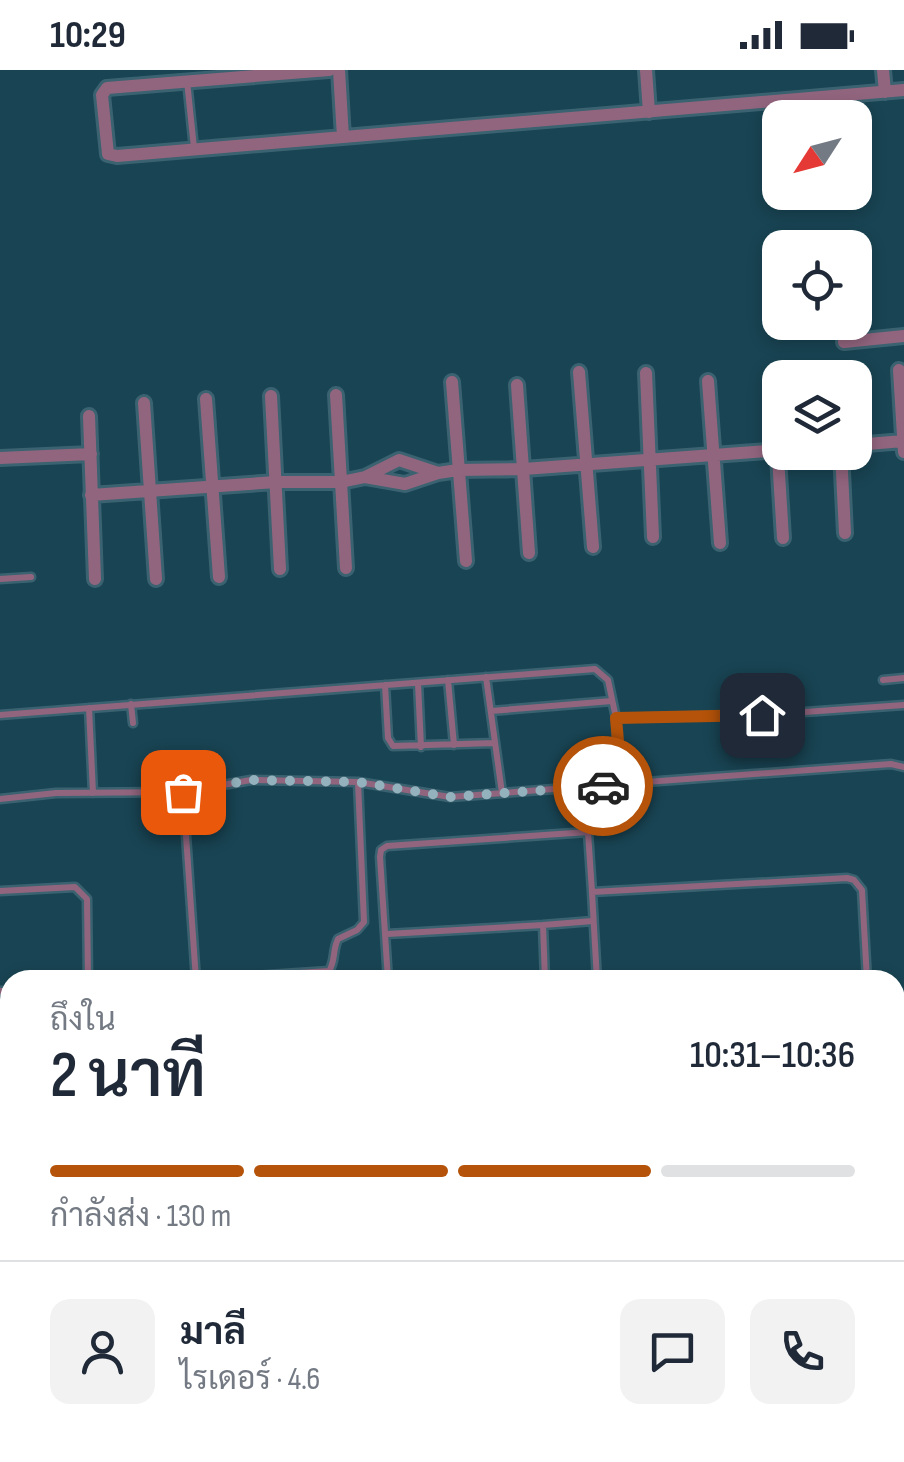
<!DOCTYPE html>
<html lang="th">
<head>
<meta charset="utf-8">
<style>
	:root { --surface:#fff; --page:#f2f2f3; --text:#1f2937; --muted:#747a83; --line:#e0e1e3; --accent:#b45309 }
	body { margin:0; font-family:"Sofia Sans Condensed",Sarabun,sans-serif; background:var(--page); color:var(--text); height:100vh; display:flex; flex-direction:column; font-size:38px; white-space:nowrap }
	* { box-sizing:border-box; margin:0 }
	p { font-size:32px; color:var(--muted) }
	.icon { flex:none; width:55px; height:55px; fill:none; stroke:currentColor; stroke-width:2; stroke-linecap:round; stroke-linejoin:round }
	.map { position:relative; flex:1; overflow:hidden }
	.drawer { position:absolute; left:0px; top:900px; width:905px; height:492px; display:flex; flex-direction:column; background:var(--surface); border-radius:30px 30px 0 0; box-shadow:0 5px 15px #0003 }
	.drawer>* { flex:none }
	.needle { width:65px; rotate:234deg }
	.fabs { position:absolute; left:762px; top:30px; display:grid; gap:20px }
	.fabs a { display:grid; place-items:center; width:110px; height:110px; border-radius:20px; background:var(--surface); box-shadow:0 5px 15px #0003; font-size:50px }
	.pin { position:absolute; display:grid; place-items:center; width:85px; height:85px; color:#fff; margin:-42px; border-radius:20px; box-shadow:0 5px 15px #0006 }
	.courier { position:absolute; display:grid; place-items:center; width:100px; height:100px; margin:-50px; border:8px solid #b45309; border-radius:50%; background:#fff; color:#222; box-shadow:0 2px 12px #0007 }
	.overview em { font-style:normal; font-weight:600 }
	.overview div { display:flex; flex-direction:column-reverse }
	.overview { display:flex; align-items:center; justify-content:space-between; height:170px; padding:0 50px }
	h1 { font-size:65px; font-weight:600; line-height:75px }
	.bar { display:grid; grid-template-columns:repeat(4,1fr); gap:15px 10px; align-content:center; height:120px; padding:0 50px }
	.bar i { height:12px; border-radius:8px; background:var(--line) }
	.bar .active { background:var(--accent) }
	.bar p { grid-column:span 4 }
	.line { display:flex; align-items:center; gap:25px; padding:0 50px; border-top:2px solid var(--line) }
	.line div { flex:1 }
	.round { display:grid; place-items:center; flex:none; width:105px; height:105px; border-radius:20px; background:var(--page) }
	.status { display:flex; justify-content:space-between; align-items:center; height:70px; padding:0 50px; background:var(--surface); direction:ltr }
	.status svg { height:28px; fill:currentColor }
	.map>svg:first-child { display:block }
</style>
</head>
<body>
<div class="status"><b>10:29</b><svg viewBox="0 0 49 12"><path d="M0 12V9h3v3zM5 12V6h3v6zM10 12V3h3v9zM15 12V0h3v12zM26 1h20v11H26zM47 4h2v5h-2z"/></svg></div>
<div class="map">
<svg width="904" height="1392" viewBox="0 0 904 1392">
	<rect width="100%" height="100%" fill="#194453"/>
	<g fill="none" stroke-linecap="round" stroke-linejoin="round">
		<defs>
			<path id="service" d="M187,11l7,67
				M0,509l31,-2
				M486,607l16,116
				M448,610l6,65
				M883,610l21,-2
				M418,613l3,64
				M385,615l3,53 5,8 102,-3
				M131,634l2,19
				M89,638l4,85
				M491,641l121,-10
				M0,645l595,-46 13,11 8,38 146,-3 142,-10
				M619,714l272,-20 13,3
				M585,717l3,45
				M183,722l13,188
				M0,729l56,-6 127,-1 68,-12 107,2 92,15 169,-13 -3,-66
				M0,821l75,-4 12,12 1,81
				M387,864l156,-9
				M196,910l133,-9c7,-11 3,-20 9,-32l19,-9 7,-8 -6,-140
				M388,910l-8,-123 1,-7 6,-4 201,-14 4,60
				M545,910l-2,-55 50,-4
				M597,910l-5,-88 255,-14 7,2 8,10 5,90
				M0,921h10
				M0,1045l10,206
				M895,1256h9
				M0,1318l10,-4
				M0,1355l10,-38
				M895,1358h9
				M232,1382v10
				M410,1382l1,10
				M510,1392v-10"/>
			<path id="minor" d="M329,0l-222,18 -5,7 6,59 9,2 787,-66
				M339,0l4,67
				M646,0l3,42
				M883,0l2,22
				M844,272l60,-6
				M899,300l5,82
				M579,302l14,175
				M835,302l1,6
				M646,303l7,164
				M773,306l10,162
				M708,311l12,162
				M452,312l14,179
				M517,315l12,168
				M336,325l10,173
				M271,326l9,173
				M206,329l13,178
				M144,333l12,176
				M89,346l6,163
				M855,375l49,-4
				M841,382l4,81
				M0,388l91,-4
				M365,407l34,-17 39,13
				M91,425l185,-13h65l24,-5 40,7 33,-11 20,-3 66,-1 256,-19"/>
		</defs>
		<use href="#service" stroke="#3b6270" stroke-width="11"/>
		<use href="#minor" stroke="#3b6270" stroke-width="18"/>
		<use href="#service" stroke="#92657e" stroke-width="6"/>
		<use href="#minor" stroke="#92657e" stroke-width="12"/>
	</g>
	<g fill="none" stroke-linecap="round" stroke-linejoin="round">
		<path stroke="#94b2bd" stroke-width="10" stroke-dasharray="0 18" d="M183,722l68,-12 107,2 92,15 153,-11"/>
		<path stroke="#b45309" stroke-width="12" d="M603,716l16,-2 2,-8 -5,-58 146,-3"/>
	</g>
</svg>
<div class="fabs">
<a><svg class="needle" viewBox="-14 -14 28 28"><path d="M0-13l5 13h-10z" fill="#e53935"/><path d="M0 13l5-13h-10z" fill="#747a83"/></svg></a>
<a><svg class="icon" aria-label="locate" viewBox="0 0 24 24"><circle cx="12" cy="12" r="6"/><path d="M12 2v4M12 18v4M2 12h4M18 12h4"/></svg></a>
<a><svg class="icon" aria-label="layers" viewBox="0 0 24 24"><path d="M12 4l9 5-9 5-9-5zM3 14l9 5 9-5"/></svg></a>
</div>
<div class="pin" style="left:183px;top:722px;background:#ea580c"><svg class="icon" aria-label="bag" viewBox="0 0 24 24"><path d="M5 8h14l-1 12H6zM9 8a3 3 0 0 1 6 0"/></svg></div>
<div class="pin" style="left:762px;top:645px;background:#1f2937"><svg class="icon" aria-label="home" viewBox="0 0 24 24"><path d="M3 11l9-7 9 7M6 9v11h12V9"/></svg></div>
<div class="courier" style="left:603px;top:716px"><svg class="icon" aria-label="car" viewBox="0 0 24 24"><path d="M5 17H2v-5l4-1 3-4h7l3 4 3 1v5h-3M9 17h6M6 11h13"/><circle cx="7" cy="17" r="2"/><circle cx="17" cy="17" r="2"/></svg></div>
<section class="drawer">
<div class="overview"><div><h1>2 นาที</h1><p>ถึงใน</p></div><em>10:31–10:36</em></div>
<div class="bar"><i class="active"></i><i class="active"></i><i class="active"></i><i></i><p>กำลังส่ง · 130 m</p></div>
<div class="line" style="height:180px"><a class="round"><svg class="icon" aria-label="person" viewBox="0 0 24 24"><circle cx="12" cy="8" r="4"/><path d="M4 21q1-7 8-7t8 7"/></svg></a><div><b>มาลี</b><p>ไรเดอร์ · 4.6</p></div><a class="round"><svg class="icon" aria-label="chat" viewBox="0 0 24 24"><path d="M4 5h16v11H9l-5 4z"/></svg></a><a class="round"><svg class="icon" aria-label="phone" viewBox="0 0 24 24"><path d="M5 4h4l2 5-3 2q2 4 5 5l2-3 5 2v4C11 20 4 13 5 4z"/></svg></a></div>
</section>
</div>
</body>
</html>
